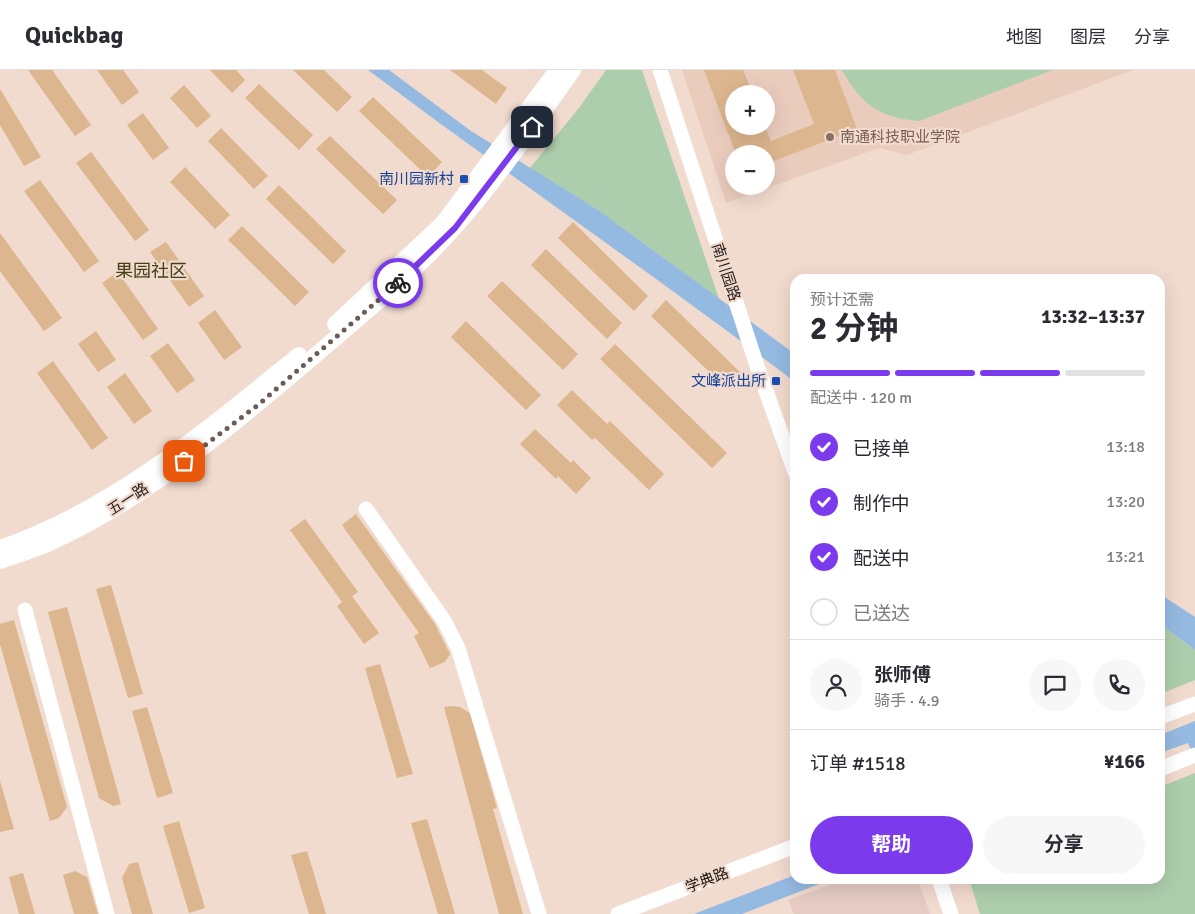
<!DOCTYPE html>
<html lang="zh">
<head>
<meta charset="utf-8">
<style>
	:root { --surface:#fff; --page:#f7f7f7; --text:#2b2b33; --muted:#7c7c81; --line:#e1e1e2; --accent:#7c3aed }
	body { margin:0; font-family:Signika,"Noto Sans SC",sans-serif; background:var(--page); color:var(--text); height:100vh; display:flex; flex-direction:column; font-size:19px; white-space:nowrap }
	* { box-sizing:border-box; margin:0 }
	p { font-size:16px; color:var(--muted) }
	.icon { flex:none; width:28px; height:28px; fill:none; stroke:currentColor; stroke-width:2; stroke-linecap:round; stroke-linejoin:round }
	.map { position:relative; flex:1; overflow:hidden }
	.panel { position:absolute; left:790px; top:204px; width:375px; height:610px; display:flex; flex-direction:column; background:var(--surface); border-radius:15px; box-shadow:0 5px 20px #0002 }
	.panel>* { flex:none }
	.tools { position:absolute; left:725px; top:15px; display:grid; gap:10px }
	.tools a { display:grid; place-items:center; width:50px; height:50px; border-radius:50%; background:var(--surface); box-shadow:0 5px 20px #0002; font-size:25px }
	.pin { position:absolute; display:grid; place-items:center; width:42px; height:42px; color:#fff; margin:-21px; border-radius:10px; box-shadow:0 2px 8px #0006 }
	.courier { position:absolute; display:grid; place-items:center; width:50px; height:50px; margin:-25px; border:4px solid #7c3aed; border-radius:50%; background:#fff; color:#222; box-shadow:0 1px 6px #0007 }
	.overview em { font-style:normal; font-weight:700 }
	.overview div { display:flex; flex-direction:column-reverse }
	.overview { display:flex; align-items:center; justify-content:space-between; height:85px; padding:0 20px }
	h1 { font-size:32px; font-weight:700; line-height:38px }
	.bar { display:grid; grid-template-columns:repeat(4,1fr); gap:8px 5px; align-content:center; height:60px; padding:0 20px }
	.bar i { height:6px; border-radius:4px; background:var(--line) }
	.bar .selected { background:var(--accent) }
	.bar p { grid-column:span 4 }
	.line { display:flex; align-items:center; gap:12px; padding:0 20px; border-top:1px solid var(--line) }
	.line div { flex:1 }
	.round { display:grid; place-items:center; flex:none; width:52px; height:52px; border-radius:26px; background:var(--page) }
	ol { padding:0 20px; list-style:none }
	li { display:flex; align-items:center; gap:15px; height:55px }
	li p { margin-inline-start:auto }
	li .icon { padding:5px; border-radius:50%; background:var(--accent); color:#fff; stroke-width:4 }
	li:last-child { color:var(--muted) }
	li i { width:28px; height:28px; border:2px solid var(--line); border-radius:50% }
	.cta { display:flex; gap:10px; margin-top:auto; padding:10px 20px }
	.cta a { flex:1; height:58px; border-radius:30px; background:var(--accent); color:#fff; font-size:20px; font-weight:700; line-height:58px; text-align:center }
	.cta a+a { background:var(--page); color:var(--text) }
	header { display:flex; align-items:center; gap:30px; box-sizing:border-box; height:70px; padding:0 25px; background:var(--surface); border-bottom:1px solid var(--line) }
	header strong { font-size:24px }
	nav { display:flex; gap:28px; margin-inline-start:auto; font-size:18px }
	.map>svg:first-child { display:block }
</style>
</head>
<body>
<header>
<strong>Quickbag</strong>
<nav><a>地图</a><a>图层</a><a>分享</a></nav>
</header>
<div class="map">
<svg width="1195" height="844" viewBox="0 0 1195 844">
	<rect width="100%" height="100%" fill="#f1dace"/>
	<path fill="#e5cbc4" d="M847,809h71l12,35h-136l-6,-14z"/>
	<path fill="#eaccbd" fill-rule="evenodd" d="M682,0h451l-226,85 -28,-7 -153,55zM734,24h32v32h-32zM734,84h32v32h-32z"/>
	<path fill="#adcead" d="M606,0h36l77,229 -121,-89 -69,-41 50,-61z
		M842,0h211l-134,51c-40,-3 -58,-17 -77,-51z
		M1160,554l35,26v30l-35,14z
		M1195,703v141h-215l-11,-35h191v-92z"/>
	<path fill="#95bae1" d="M368,0h21l82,61 127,79 197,144v28c-140,-107 -286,-206 -427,-312z
		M1160,524l35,23v33l-35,-26z
		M1195,651v39l-7,-17 -28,10v-18z
		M795,805v4h37l-90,35h-48z"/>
	<path fill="#dcb68e" d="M28,0h24l39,55 -16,11z
		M97,0h26l16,22 -17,13z
		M210,0h26l9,10 -13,13z
		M293,0h31l28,27 -15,15z
		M450,0h32l25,18 -11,16z
		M704,0h39l10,24h-19v32h31l6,15 43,-17 -21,-54h42l22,59 -91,35v-10h-30z
		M259,14l54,51 -14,15 -54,-52z
		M184,15l27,31 -14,12 -27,-30z
		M0,19l41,68 -17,9 -24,-41z
		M373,27l69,65 -14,15 -69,-66z
		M143,43l26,35 -16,12 -26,-35z
		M221,58l47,48 -14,13 -46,-48z
		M330,66l67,64 -14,14 -67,-65z
		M91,82l58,78 -14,11 -59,-78z
		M185,97l45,48 -15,14 -45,-47z
		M40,110l59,81 -15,11 -60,-81z
		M279,115l67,66 -13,13 -67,-65z
		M573,152l75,74 -14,15 -76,-73z
		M242,156l67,66 -14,14 -67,-66z
		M0,163l62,85 -18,13 -44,-60z
		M166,172l38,54 -15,11 -39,-55z
		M546,179l76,74 -15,16 -76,-74z
		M118,202l40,57 -15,11 -41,-57z
		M502,211l76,73 -15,16 -76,-74z
		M666,230l76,74 -15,15 -76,-73z
		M215,240l27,37 -18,13 -26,-37z
		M466,251l75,74 -15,15 -75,-73z
		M96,261l20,29 -18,12 -20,-28z
		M168,273l27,37 -18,13 -27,-37z
		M615,274l112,109 -15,15 -112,-109z
		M53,291l55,77 -16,12 -55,-77z
		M125,303l27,38 -18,13 -27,-37z
		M572,320l35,34 3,-3 54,53 -15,16 -54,-52 -3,2 -35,-35z
		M535,359l36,34 2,-3 18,18 -15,16 -18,-18 -2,3 -36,-35z
		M356,444l79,110 15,30 -5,8 -15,6 -16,-32 5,-3 -77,-108z
		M305,449l53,73 -6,4 27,37 -15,11 -27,-38 5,-4 -52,-72z
		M111,515l32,109 -15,4 -32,-109z
		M67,537l54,197 -8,2 -14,-8 -51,-186z
		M14,550l53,187 -8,11 -9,3 -50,-177v-20z
		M380,594l33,110 -16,4 -32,-110z
		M450,636l10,1 10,6 27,95 -4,1 30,105h-24l-55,-207z
		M147,637l26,86 -16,5 -25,-87z
		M0,711l14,48 -14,3z
		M427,749l28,95h-17l-27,-91z
		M179,751l26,87 -16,5 -26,-87z
		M307,781l19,63h-17l-18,-59z
		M138,792l15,52h-21l-10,-36 7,-14z
		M75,801l12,6 11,37h-24l-11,-39z
		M23,803l12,41h-16l-10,-37z"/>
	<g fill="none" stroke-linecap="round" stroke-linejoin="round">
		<path stroke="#fff" stroke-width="15" d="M660,0l96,293 39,109
			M366,439l79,113 13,26 81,266
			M25,540l82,304
			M1160,647l35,-13
			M1160,699l35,-14
			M939,809l12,35
			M618,844l177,-68"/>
		<path stroke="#fff" stroke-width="16" d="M335,254l108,-101 114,-153
			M0,478c114,-39 207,-119 299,-193
			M0,491c18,-6 37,-12 54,-20 98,-45 190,-125 271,-194 44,-38 92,-76 130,-120 44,-49 80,-104 118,-157"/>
	</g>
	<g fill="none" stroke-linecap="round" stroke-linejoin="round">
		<path stroke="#6a5d56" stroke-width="5" stroke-dasharray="0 9" d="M184,391l74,-56 140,-122"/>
		<path stroke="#7c3aed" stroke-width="6" d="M398,213l57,-55 77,-101"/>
	</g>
	<circle fill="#8d6e63" stroke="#f1dace" stroke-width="2" cx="830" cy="67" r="5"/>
	<g fill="#1a4fb4" stroke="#f1dace" stroke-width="2">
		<rect x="459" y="104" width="10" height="10" rx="2.5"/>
		<rect x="771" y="306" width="10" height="10" rx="2.5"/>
	</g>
	<g text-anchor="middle" stroke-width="4.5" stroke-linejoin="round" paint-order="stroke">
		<g font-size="15" fill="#785e54" stroke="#f1dace" text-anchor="start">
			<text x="840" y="72">南通科技职业学院</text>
		</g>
		<g font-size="15" fill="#164399" stroke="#f1dace" text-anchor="end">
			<text x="454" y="114">南川园新村</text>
			<text x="766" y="316">文峰派出所</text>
		</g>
		<g font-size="15" fill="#211915" stroke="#f1dace">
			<text transform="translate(726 202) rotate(72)" y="5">南川园路</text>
			<text transform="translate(128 429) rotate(-33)" y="5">五一路</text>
			<text transform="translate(707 810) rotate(-21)" y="5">学典路</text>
		</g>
		<g font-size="18" fill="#444117" stroke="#f1dace">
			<text x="151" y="207">果园社区</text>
		</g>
	</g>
</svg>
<div class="tools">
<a>+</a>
<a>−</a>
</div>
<div class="pin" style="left:184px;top:391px;background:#ea580c"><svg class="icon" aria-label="bag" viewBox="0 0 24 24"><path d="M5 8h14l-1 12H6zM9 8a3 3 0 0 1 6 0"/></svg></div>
<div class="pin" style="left:532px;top:57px;background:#1f2937"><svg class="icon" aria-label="home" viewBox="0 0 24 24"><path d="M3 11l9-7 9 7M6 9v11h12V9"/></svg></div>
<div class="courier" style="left:398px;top:213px"><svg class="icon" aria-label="bike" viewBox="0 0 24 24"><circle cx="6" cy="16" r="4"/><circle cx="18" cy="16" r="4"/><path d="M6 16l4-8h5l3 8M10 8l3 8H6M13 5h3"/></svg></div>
<section class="panel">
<div class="overview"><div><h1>2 分钟</h1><p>预计还需</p></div><em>13:32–13:37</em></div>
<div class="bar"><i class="selected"></i><i class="selected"></i><i class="selected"></i><i></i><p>配送中 · 120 m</p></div>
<ol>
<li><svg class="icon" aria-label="check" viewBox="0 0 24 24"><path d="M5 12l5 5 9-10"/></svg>已接单<p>13:18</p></li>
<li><svg class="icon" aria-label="check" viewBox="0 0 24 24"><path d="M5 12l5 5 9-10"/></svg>制作中<p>13:20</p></li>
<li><svg class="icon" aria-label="check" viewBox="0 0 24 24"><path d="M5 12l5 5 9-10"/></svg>配送中<p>13:21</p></li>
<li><i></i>已送达</li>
</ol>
<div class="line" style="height:90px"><a class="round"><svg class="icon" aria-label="person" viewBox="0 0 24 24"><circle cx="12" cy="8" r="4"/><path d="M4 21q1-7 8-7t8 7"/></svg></a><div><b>张师傅</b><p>骑手 · 4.9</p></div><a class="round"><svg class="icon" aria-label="chat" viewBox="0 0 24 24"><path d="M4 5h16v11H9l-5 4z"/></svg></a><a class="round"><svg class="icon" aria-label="phone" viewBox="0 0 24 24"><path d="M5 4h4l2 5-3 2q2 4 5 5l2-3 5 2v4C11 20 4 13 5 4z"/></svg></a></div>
<div class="line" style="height:65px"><div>订单 #1518</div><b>¥166</b></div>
<div class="cta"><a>帮助</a><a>分享</a></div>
</section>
</div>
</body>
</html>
